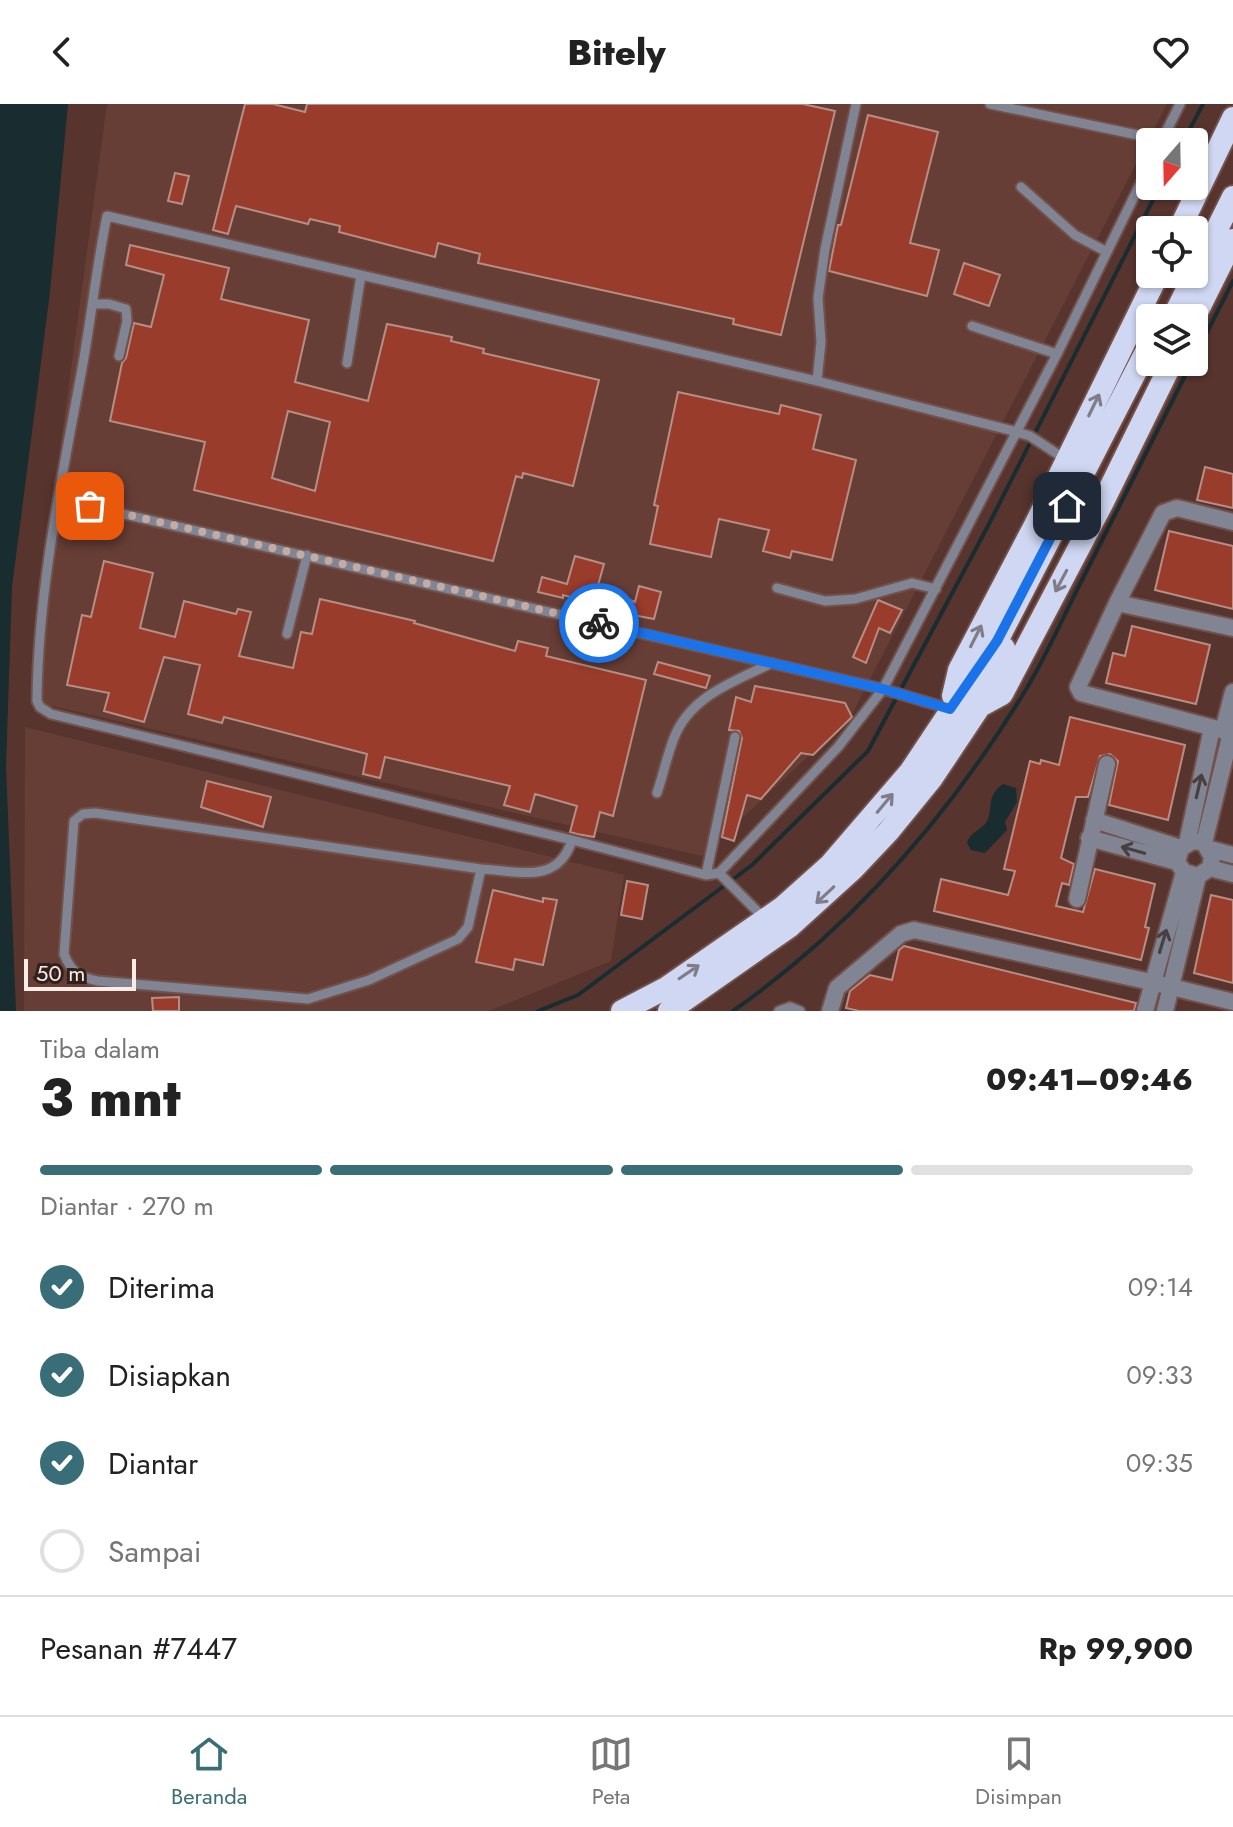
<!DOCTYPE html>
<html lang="id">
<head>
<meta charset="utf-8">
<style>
	:root { --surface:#fff; --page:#f6f6f6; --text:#222; --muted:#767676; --line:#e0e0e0; --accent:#396d77 }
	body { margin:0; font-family:Jost,sans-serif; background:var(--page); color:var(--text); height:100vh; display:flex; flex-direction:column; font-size:30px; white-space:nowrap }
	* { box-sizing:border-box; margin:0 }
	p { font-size:26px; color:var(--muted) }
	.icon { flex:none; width:44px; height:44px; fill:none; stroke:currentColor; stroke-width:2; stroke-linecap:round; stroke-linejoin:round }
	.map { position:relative; height:907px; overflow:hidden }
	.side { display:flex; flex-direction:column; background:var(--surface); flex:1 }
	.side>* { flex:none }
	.needle { width:52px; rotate:200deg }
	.buttons { position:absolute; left:1136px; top:24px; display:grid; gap:16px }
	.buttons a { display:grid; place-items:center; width:72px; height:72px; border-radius:8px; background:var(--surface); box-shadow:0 2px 6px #0004; font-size:40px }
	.scale { position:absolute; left:24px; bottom:20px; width:112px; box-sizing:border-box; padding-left:8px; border:4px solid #fdebe7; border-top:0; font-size:22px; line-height:28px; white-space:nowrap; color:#fdebe7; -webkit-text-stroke:6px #31211d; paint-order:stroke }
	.pin { position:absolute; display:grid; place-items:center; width:68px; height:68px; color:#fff; margin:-34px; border-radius:16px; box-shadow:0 4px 12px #0006 }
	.courier { position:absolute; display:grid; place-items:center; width:80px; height:80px; margin:-40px; border:6px solid #1a73e8; border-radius:50%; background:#fff; color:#222; box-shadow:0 2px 10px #0007 }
	.head em { font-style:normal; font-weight:800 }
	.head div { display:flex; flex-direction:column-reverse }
	.head { display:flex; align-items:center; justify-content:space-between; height:136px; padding:0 40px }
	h1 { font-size:52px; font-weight:800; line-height:60px }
	.bar { display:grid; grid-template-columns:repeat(4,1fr); gap:12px 8px; align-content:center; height:96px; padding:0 40px }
	.bar i { height:10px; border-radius:6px; background:var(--line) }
	.bar .selected { background:var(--accent) }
	.bar p { grid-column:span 4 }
	.line { display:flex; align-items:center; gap:20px; padding:0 40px; border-top:2px solid var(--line) }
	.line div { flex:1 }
	ol { padding:0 40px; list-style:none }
	li { display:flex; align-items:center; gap:24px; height:88px }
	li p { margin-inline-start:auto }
	li .icon { padding:8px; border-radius:50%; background:var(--accent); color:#fff; stroke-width:4 }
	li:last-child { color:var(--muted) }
	li i { width:44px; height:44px; border:4px solid var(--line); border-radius:50% }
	header { display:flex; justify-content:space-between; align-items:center; height:104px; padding:0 40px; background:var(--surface); font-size:36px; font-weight:800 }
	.menu { display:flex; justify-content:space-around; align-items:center; height:112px; border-top:2px solid var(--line); background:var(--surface); font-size:22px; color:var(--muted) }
	.menu a { display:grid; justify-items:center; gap:4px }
	.menu .selected { color:var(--accent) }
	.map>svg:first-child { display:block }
</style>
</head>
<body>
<header><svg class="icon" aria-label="back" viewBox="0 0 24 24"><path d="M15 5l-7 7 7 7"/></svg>Bitely<svg class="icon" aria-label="heart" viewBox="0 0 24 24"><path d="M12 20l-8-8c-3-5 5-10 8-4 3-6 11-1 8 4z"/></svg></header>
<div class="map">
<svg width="1233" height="907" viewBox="0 0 1233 907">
	<rect width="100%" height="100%" fill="#57342d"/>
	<path fill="#673e36" d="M107,0h1060l-316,612 -149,140 -667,-154 6,-112z
		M25,623l599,148 -13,86 -122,50h-465z"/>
	<path fill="#192c30" d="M0,0h68l-18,188 -38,295 -6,180 10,244h-16z
		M1003,680l13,4 1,14 -12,20 2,8 -22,23 -14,-3 -4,-7c3,-10 11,-12 18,-19 10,-12 -1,-27 18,-40z"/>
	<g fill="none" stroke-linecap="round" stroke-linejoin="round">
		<path stroke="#192c30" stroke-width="4" d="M1183,38l20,-38
			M1194,254l39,-77
			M538,907l40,-16 174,-130 116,-114 121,-227 171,-338
			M733,907c119,-84 216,-195 292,-320 21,-34 37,-72 55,-107 37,-74 75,-148 112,-222"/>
	</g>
	<path fill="#993c2b" stroke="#b78e85" stroke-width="2" fill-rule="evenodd" d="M245,0h28l32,8 2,-8h496l32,7 -54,224 -48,-11 1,-5 -256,-56 2,-9 -42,-11 -3,14 -96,-25 1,-6 -30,-7 -2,5 -72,-18 -8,28 -15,-4z
		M868,11l70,17 -28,111 29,7 -12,46 -98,-25 9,-46h3z
		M175,69l14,3 -7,28 -14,-3z
		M130,141l99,23 -8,31 88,21 -14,62 73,19 19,-77 65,13 -1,4 33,8 -1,4 116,27 -26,106 -50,-13 -1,5 -6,-2 -23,85 -299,-71 11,-48 -95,-21 12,-58 4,-5 8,-35 17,4 13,-52 -38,-10zM288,307l42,11 -15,69 -43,-13z
		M964,159l36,12 -11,31 -35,-12z
		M678,288l101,22 2,-9 40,10 -8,34 43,11 -24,100 -40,-9 -2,7 -27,-7 6,-21 -50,-11 -8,38 -61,-13 8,-38 -4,-1z
		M1205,363l28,7v34l-36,-8z
		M1169,427l64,15v63l-78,-19z
		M575,452l29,8 -11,39 -30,-8v3l-25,-6 4,-15 25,7z
		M104,457l49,12 -13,55 35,9 9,-36 52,13 2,-5 13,3 -12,44 54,12 8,-36 11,2 8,-35 95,22 -1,2 101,28 3,-10 30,7 -2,8 100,24 -33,136 -13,-4 -6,25 -17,-3 -7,-2 7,-26 -42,-12 -5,18 -26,-7 6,-19 -125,-29 -5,21 -17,-4 4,-20 -143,-37 -2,6 -34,-9 12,-49 -36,-8 -20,65 -40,-11 5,-18 -42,-8 15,-70 9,2z
		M639,482l22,6 -7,27 -26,-5 2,-14 5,2z
		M878,496l24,10 -12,23 -11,-5 -13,35 -13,-6z
		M1132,522l78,19 -14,59 -90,-21 7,-30 12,3z
		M658,558l52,14 -4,12 -52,-14z
		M755,582l90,17 7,14 -39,38 -12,-2 -40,46 -14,-4 -13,46 -12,-4 20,-99 -3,-7 -10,-1 7,-33 15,5z
		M1070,613l115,28 -17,75 -59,-15 9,-44 -8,-7 -10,2 -12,41h-12l-15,61 13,6 -5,21 -7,-2 -6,23 27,6 12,-43 60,15 -10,43 4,1 -8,32 -207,-49 7,-32 67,16 7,-24 -11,-2 26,-108 10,3 1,-4 18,5z
		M207,677l64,16 -8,30 -62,-20z
		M627,777l21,4 -6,34 -21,-4z
		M493,786l50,12v-4l14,2 -14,65 -28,-6 -2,11 -37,-8z
		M1211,791l22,5v83l-39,-10z
		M904,842l232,57 -2,8h-275l-13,-3 4,-17 20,-16 22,5 7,-30z
		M179,893v14h-26l-1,-13z"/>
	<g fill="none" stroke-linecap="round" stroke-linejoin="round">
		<defs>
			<path id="service" d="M990,0l181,38
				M1161,38l19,-38
				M1194,46l19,8
				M1021,83l54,48 32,17
				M94,200h15l17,5 1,12 -8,35
				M972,222l85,28
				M347,259l14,-88
				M817,277l4,-39 -3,-44 7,-49 31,-145
				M1065,355l-35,-23 -13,-4 -200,-51 -710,-165c-11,52 -16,106 -26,158 -20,109 -43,216 -44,327l3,6 11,7 521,126 134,35 13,-2 119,-126 45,-58 174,-335 93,-190
				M58,395l825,190 67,20
				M777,484l48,13 30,-2 57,-16 24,6
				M287,530l20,-79
				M657,689c6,-18 10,-37 17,-55 16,-42 61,-57 98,-75
				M481,765l-13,58 -10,12 -89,41 -61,19 -210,-18c-19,-4 -27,-9 -34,-27l10,-133 9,-7 12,-1 386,56c38,2 77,16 91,-29
				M719,769l46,46
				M706,771l29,-138
				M779,907l11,-4 10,4"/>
			<path id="minor" d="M1233,418l-56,-14 -14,5 -46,90 -39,84 3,6 152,40
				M1117,499l116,25
				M1223,627l10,-39
				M1094,716l87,28 12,-7 11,2 8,14 -2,11 -12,8 -14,-4 -7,-10 4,-14
				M1089,734l88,24
				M1187,739l25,-115
				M1204,739l27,-110
				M1210,745l23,6
				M1210,764l23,6
				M1077,795l30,-135
				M830,907l7,-23 64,-54 13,-4 237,52 82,20
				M1145,907l39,-139
				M1165,907l33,-135"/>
			<path id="trunk" d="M1179,126l54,-112
				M1173,214l60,-121
				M1194,214l39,-78
				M953,592l6,-26 76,-145 123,-251
				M980,602l22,-12 101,-192 69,-140
				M622,907l44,-23 117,-81 47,-42 80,-93 87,-131 153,-297
				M669,907l120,-84 65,-59 34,-36 44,-54 48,-72 24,-58"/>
		</defs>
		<use href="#service" stroke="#72514b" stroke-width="13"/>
		<use href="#minor" stroke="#72514b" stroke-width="20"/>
		<use href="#trunk" stroke="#72514b" stroke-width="26"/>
		<use href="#service" stroke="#808493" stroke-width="9"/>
		<use href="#minor" stroke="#808493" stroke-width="16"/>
		<use href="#trunk" stroke="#cfd7f2" stroke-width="22"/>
	</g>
	<defs><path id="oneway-shaft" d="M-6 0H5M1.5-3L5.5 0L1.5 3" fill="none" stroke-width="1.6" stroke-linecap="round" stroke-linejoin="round" transform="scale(2)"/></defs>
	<g stroke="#807c88">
		<use href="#oneway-shaft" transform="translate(1094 301) rotate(-64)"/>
		<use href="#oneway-shaft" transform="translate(1061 477) rotate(118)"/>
		<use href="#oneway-shaft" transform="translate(976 532) rotate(-63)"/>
		<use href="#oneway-shaft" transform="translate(885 699) rotate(-50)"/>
		<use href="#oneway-shaft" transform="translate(825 791) rotate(137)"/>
		<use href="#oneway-shaft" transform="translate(689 868) rotate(-34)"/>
	</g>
	<g stroke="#493f40">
		<use href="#oneway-shaft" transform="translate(1199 682) rotate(-77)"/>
		<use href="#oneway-shaft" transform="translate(1133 746) rotate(-164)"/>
		<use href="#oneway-shaft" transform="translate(1163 837) rotate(-73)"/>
	</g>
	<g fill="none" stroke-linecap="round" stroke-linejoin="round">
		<path stroke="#c3aba6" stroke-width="8" stroke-dasharray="0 14.4" d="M90,402l509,117"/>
		<path stroke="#1a73e8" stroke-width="10" d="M599,519l284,66 67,20 47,-68 70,-135"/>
	</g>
</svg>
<div class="buttons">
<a><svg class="needle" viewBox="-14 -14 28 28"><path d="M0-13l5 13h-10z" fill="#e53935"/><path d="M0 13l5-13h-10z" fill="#767676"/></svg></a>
<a><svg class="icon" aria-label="locate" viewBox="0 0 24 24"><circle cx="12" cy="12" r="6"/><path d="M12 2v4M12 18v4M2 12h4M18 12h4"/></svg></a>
<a><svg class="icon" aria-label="layers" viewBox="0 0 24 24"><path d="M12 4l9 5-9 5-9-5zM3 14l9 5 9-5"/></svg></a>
</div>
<div class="scale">50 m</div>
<div class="pin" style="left:90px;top:402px;background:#ea580c"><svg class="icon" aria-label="bag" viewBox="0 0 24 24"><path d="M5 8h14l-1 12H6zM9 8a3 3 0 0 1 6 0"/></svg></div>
<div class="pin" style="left:1067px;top:402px;background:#1f2937"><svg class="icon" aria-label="home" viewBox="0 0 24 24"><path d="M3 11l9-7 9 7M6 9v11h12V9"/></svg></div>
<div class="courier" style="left:599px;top:519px"><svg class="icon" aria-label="bike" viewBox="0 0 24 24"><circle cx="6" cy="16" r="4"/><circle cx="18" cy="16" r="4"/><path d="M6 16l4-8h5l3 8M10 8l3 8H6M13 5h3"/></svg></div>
</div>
<section class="side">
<div class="head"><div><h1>3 mnt</h1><p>Tiba dalam</p></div><em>09:41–09:46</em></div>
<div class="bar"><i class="selected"></i><i class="selected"></i><i class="selected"></i><i></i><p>Diantar · 270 m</p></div>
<ol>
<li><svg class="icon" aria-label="check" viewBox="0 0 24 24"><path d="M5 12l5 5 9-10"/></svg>Diterima<p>09:14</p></li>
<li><svg class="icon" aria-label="check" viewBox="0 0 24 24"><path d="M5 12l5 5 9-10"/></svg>Disiapkan<p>09:33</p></li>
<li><svg class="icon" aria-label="check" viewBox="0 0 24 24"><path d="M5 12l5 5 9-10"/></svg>Diantar<p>09:35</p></li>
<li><i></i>Sampai</li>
</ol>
<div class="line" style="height:104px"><div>Pesanan #7447</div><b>Rp 99,900</b></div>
</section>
<nav class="menu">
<a class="selected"><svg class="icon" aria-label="home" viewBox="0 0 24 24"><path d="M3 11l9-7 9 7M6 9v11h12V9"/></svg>Beranda</a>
<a><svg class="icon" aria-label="map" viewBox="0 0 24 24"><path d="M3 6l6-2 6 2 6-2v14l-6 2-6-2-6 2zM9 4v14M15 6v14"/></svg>Peta</a>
<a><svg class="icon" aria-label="saved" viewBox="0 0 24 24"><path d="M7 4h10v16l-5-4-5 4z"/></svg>Disimpan</a>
</nav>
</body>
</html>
